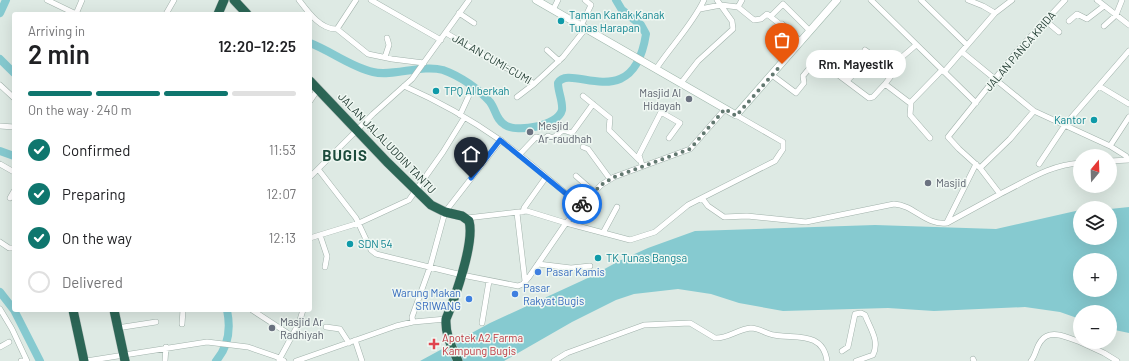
<!DOCTYPE html>
<html lang="en">
<head>
<meta charset="utf-8">
<style>
	:root { --surface:#fff; --page:#f2f2f2; --text:#202124; --muted:#757577; --line:#e0e0e0; --accent:#0f766e }
	body { margin:0; font-family:Barlow,sans-serif; background:var(--page); color:var(--text); height:100vh; display:flex; flex-direction:column; font-size:15px; white-space:nowrap }
	* { box-sizing:border-box; margin:0 }
	p { font-size:13px; color:var(--muted) }
	.icon { flex:none; width:22px; height:22px; fill:none; stroke:currentColor; stroke-width:2; stroke-linecap:round; stroke-linejoin:round }
	.map { position:relative; flex:1; overflow:hidden }
	.sheet { position:absolute; left:12px; top:12px; width:300px; height:300px; display:flex; flex-direction:column; background:var(--surface); border-radius:4px; box-shadow:0 4px 16px #0002 }
	.sheet>* { flex:none }
	.needle { width:26px; rotate:19deg }
	.fabs { position:absolute; left:1073px; top:149px; display:grid; gap:8px }
	.fabs a { display:grid; place-items:center; width:44px; height:44px; border-radius:50%; background:var(--surface); box-shadow:0 4px 16px #0002; font-size:20px }
	.pin { position:absolute; display:grid; place-items:center; width:34px; height:34px; color:#fff; margin:-41px -17px; border-radius:50% 50% 50% 0; rotate:-45deg; box-shadow:0 0 4px #0007 }
	.pin .icon { rotate:45deg }
	.courier { position:absolute; display:grid; place-items:center; width:40px; height:40px; margin:-20px; border:3px solid #1a73e8; border-radius:50%; background:#fff; color:#222; box-shadow:0 1px 5px #0007 }
	.bubble { position:absolute; height:28px; border-radius:14px; background:var(--surface); box-shadow:0 4px 16px #0002; font-size:13px; font-weight:600; line-height:28px; text-align:center }
	.headline em { font-style:normal; font-weight:600 }
	.headline div { display:flex; flex-direction:column-reverse }
	.headline { display:flex; align-items:center; justify-content:space-between; height:68px; padding:0 16px }
	h1 { font-size:26px; font-weight:600; line-height:30px }
	.bar { display:grid; grid-template-columns:repeat(4,1fr); gap:6px 4px; align-content:center; height:48px; padding:0 16px }
	.bar i { height:5px; border-radius:3px; background:var(--line) }
	.bar .on { background:var(--accent) }
	.bar p { grid-column:span 4 }
	ol { padding:0 16px; list-style:none }
	li { display:flex; align-items:center; gap:12px; height:44px }
	li p { margin-inline-start:auto }
	li .icon { padding:4px; border-radius:50%; background:var(--accent); color:#fff; stroke-width:4 }
	li:last-child { color:var(--muted) }
	li i { width:22px; height:22px; border:2px solid var(--line); border-radius:50% }
	.map>svg:first-child { display:block }
</style>
</head>
<body>
<div class="map">
<svg width="1129" height="361" viewBox="0 0 1129 361">
	<rect width="100%" height="100%" fill="#deeae4"/>
	<path fill="#86cad0" fill-rule="evenodd" d="M1129,207v126l-19,-4v-17h-30v7l-20,-7 -35,-5 -91,4 -46,-3 -105,3 -44,-8 -28,-9 -33,-5 -44,5 -18,6 -44,22 -68,39h-84l70,-38 100,-46 29,-16 29,-13 47,-17 180,-6 121,4 84,-19v28h30v-29zM1080,260h30v30h-30z"/>
	<g fill="none" stroke-linecap="round" stroke-linejoin="round">
		<path stroke="#86cad0" stroke-width="8" d="M0,13l6,-13
			M310,43c21,8 41,24 63,29 20,5 49,-8 70,-2 17,6 36,19 47,32 6,8 6,18 15,23 12,8 53,1 57,-15 1,-9 -4,-18 -4,-27 12,-21 75,34 88,-49l-5,-9 -19,-15 -6,-10
			M0,59l14,14
			M0,151l14,5
			M0,292l14,18
			M14,310l26,51
			M216,361c13,-15 15,-32 11,-51"/>
		<defs>
			<path id="street" d="M47,0l29,14
				M299,0c9,12 22,30 38,29l19,-29
				M371,0l70,40
				M871,0l105,103
				M921,0l46,45
				M968,0l15,6 12,7
				M1065,0l-47,50 -70,87 11,12 21,19 20,26c27,-13 49,-29 80,-31
				M1097,0l32,25
				M738,7l4,-7
				M700,9l21,-4 17,2 16,13 7,-1 6,-5 14,11 1,-1 19,18
				M553,10l5,-10
				M459,13l15,10
				M76,14l6,-14
				M166,14l8,-14
				M771,16l12,-12 27,27
				M1046,21l13,11
				M1069,21l8,-7 10,5 17,-13
				M581,26l10,-21 -6,-5
				M1104,26l12,-11 6,-15
				M337,29l31,25 24,5 32,4
				M446,33l56,33 18,8 14,10 29,-27 23,-29
				M547,50l12,11
				M865,50l7,5
				M962,52l72,59 76,35 16,10 2,4
				M385,57l4,-12 -2,-7
				M656,69c16,-24 36,-44 48,-69
				M944,72l51,-59 17,-13
				M772,75l24,18 8,-10 -1,-7 14,-17 52,39 4,-1 12,-13 25,19 32,-33
				M847,81l25,-26 7,5
				M681,83l17,-22 35,-32 -1,-8 -15,-21
				M885,84l13,-17 4,-10 14,-12
				M0,85l14,13
				M404,86c34,15 66,33 96,54 28,20 54,44 81,66
				M1099,86l30,18
				M583,96l27,22 -1,12 30,30
				M517,97l17,-13
				M310,101l8,-12
				M911,103l-1,12 20,23
				M460,115l11,-24
				M0,126l14,1
				M1110,146l19,-29
				M583,147l5,2 22,30
				M519,155l17,-18 8,2 4,-3 5,2 10,-8 9,3 21,-29
				M1110,161l19,-1
				M0,164l14,8
				M1039,164l26,-39 64,-74
				M642,165l-3,-10 22,-43 19,11 -11,15
				M980,168l30,-29 24,-28
				M318,169l38,49 15,32 5,4 86,21 56,11 5,-2 6,-7 37,-54 64,17 25,-8 33,-27 87,-44 8,-12v-7l-47,-27
				M576,176l18,16
				M310,177l63,-63 39,-35 57,-79
				M10,198l4,-7
				M702,198l6,8 16,11 23,-1 59,6 88,-18c20,1 32,22 53,19l53,-29
				M523,212l1,-4 22,-31
				M517,213l8,68
				M467,218l60,-7 39,12 35,-38 13,-8 76,-28 35,-40
				M947,222l29,-58
				M603,233l14,-26
				M320,235l7,21 -2,11
				M310,238l49,-15 50,-23 34,-48 21,-34
				M0,242l9,6h5
				M538,264l33,4 19,-2
				M0,309l12,20 15,32
				M252,310l40,26
				M413,322l-1,-5 18,-50 15,-55 56,-72
				M482,323l7,-42
				M182,324l1,-14
				M326,327l14,2 9,14
				M117,328l39,-6
				M355,340l7,21
				M1080,342l24,11 13,8
				M0,347l9,-5
				M842,351l6,-4 7,-33 6,-1 4,2c5,13 15,26 8,40l-17,6
				M973,359l1,2
				M279,360l20,-37 4,-13
				M21,361h1
				M86,361l121,-19 41,5 32,11 4,3
				M165,361l1,-14
				M296,361l100,-35 17,-4 33,-3
				M554,361l13,-8 77,-28 46,-2 25,15c12,1 23,-9 36,-10 8,0 15,6 23,7 21,4 49,-4 53,26
				M1031,361c5,-6 5,-14 10,-20 9,-13 28,-3 39,1"/>
			<path id="secondary" d="M536,0l200,115 101,-115"/>
			<path id="highway" d="M234,0l13,14
				M218,14l6,-14
				M310,81l77,81 44,43 14,7 17,4 7,5c6,21 -14,77 -23,98 -1,16 6,28 12,42
				M73,310l11,51
				M114,310l11,51"/>
		</defs>
		<use href="#street" stroke="#a1b2ab" stroke-width="6"/>
		<use href="#secondary" stroke="#9eb6ab" stroke-width="8"/>
		<use href="#highway" stroke="#bcc4c1" stroke-width="10"/>
		<use href="#street" stroke="#fff" stroke-width="5"/>
		<use href="#secondary" stroke="#fff" stroke-width="7"/>
		<use href="#highway" stroke="#2c6656" stroke-width="9"/>
	</g>
	<g fill="none" stroke-linecap="round" stroke-linejoin="round">
		<path stroke="#627870" stroke-width="4" stroke-dasharray="0 7.2" d="M582,204l19,-19 13,-8 76,-28 35,-40 11,7 46,-52"/>
		<path stroke="#1a73e8" stroke-width="5" d="M471,178l29,-38 81,66 1,-2"/>
	</g>
	<g fill="#0f9aa8" stroke="#eff7f2" stroke-width="1.5">
		<circle cx="561" cy="21" r="4"/>
		<circle cx="436" cy="91" r="4"/>
		<circle cx="1094" cy="120" r="4"/>
		<circle cx="350" cy="244" r="4"/>
		<circle cx="598" cy="258" r="4"/>
	</g>
	<g fill="#6b7280" stroke="#eff7f2" stroke-width="1.5">
		<circle cx="689" cy="99" r="4"/>
		<circle cx="530" cy="132" r="4"/>
		<circle cx="928" cy="183" r="4"/>
		<circle cx="272" cy="328" r="4"/>
	</g>
	<g fill="#3f7fe0" stroke="#eff7f2" stroke-width="1.5">
		<circle cx="538" cy="272" r="4"/>
		<circle cx="515" cy="294" r="4"/>
		<circle cx="469" cy="299" r="4"/>
	</g>
	<path fill="#e0444e" stroke="#eff7f2" stroke-width="1.5" d="M432 338h4v4h4v4h-4v4h-4v-4h-4v-4h4z"/>
	<g text-anchor="middle" stroke-width="3" stroke-linejoin="round" paint-order="stroke">
		<g font-size="11" fill="#0d838f" stroke="#eff7f2" text-anchor="start">
			<text x="569" y="19">Taman Kanak Kanak<tspan x="569" dy="13">Tunas Harapan</tspan></text>
			<text x="444" y="95">TPQ Al berkah</text>
			<text x="1086" y="124" text-anchor="end">Kantor</text>
			<text x="358" y="248">SDN 54</text>
			<text x="606" y="262">TK Tunas Bangsa</text>
		</g>
		<g font-size="11" fill="#203a31" stroke="#eff7f2">
			<text transform="translate(1020 51) rotate(-49)" y="4">JALAN PANCA KRIDA</text>
			<text transform="translate(492 59) rotate(30)" y="4">JALAN CUMI-CUMI</text>
			<text transform="translate(387 143) rotate(46)" y="4">JALAN JALALUDDIN TANTU</text>
		</g>
		<g font-size="11" fill="#5b616d" stroke="#eff7f2" text-anchor="start">
			<text x="681" y="97" text-anchor="end">Masjid Al<tspan x="681" dy="13">Hidayah</tspan></text>
			<text x="538" y="130">Mesjid<tspan x="538" dy="13">Ar-raudhah</tspan></text>
			<text x="936" y="187">Masjid</text>
			<text x="280" y="326">Masjid Ar<tspan x="280" dy="13">Radhiyah</tspan></text>
		</g>
		<g font-size="11" fill="#366cbe" stroke="#eff7f2" text-anchor="start">
			<text x="546" y="276">Pasar Kamis</text>
			<text x="523" y="292">Pasar<tspan x="523" dy="13">Rakyat Bugis</tspan></text>
			<text x="461" y="297" text-anchor="end">Warung Makan<tspan x="461" dy="13">SRIWANG</tspan></text>
		</g>
		<g font-size="11" fill="#be3a42" stroke="#eff7f2" text-anchor="start">
			<text x="442" y="342">Apotek A2 Farma<tspan x="442" dy="13">Kampung Bugis</tspan></text>
		</g>
		<g font-size="15" font-weight="bold" letter-spacing="1" fill="#1c4b3c" stroke="#eff7f2">
			<text x="345" y="161">BUGIS</text>
		</g>
	</g>
</svg>
<div class="fabs">
<a><svg class="needle" viewBox="-14 -14 28 28"><path d="M0-13l5 13h-10z" fill="#e53935"/><path d="M0 13l5-13h-10z" fill="#757577"/></svg></a>
<a><svg class="icon" aria-label="layers" viewBox="0 0 24 24"><path d="M12 4l9 5-9 5-9-5zM3 14l9 5 9-5"/></svg></a>
<a>+</a>
<a>−</a>
</div>
<div class="pin" style="left:782px;top:64px;background:#ea580c"><svg class="icon" aria-label="bag" viewBox="0 0 24 24"><path d="M5 8h14l-1 12H6zM9 8a3 3 0 0 1 6 0"/></svg></div>
<div class="pin" style="left:471px;top:178px;background:#1f2937"><svg class="icon" aria-label="home" viewBox="0 0 24 24"><path d="M3 11l9-7 9 7M6 9v11h12V9"/></svg></div>
<div class="courier" style="left:582px;top:204px"><svg class="icon" aria-label="bike" viewBox="0 0 24 24"><circle cx="6" cy="16" r="4"/><circle cx="18" cy="16" r="4"/><path d="M6 16l4-8h5l3 8M10 8l3 8H6M13 5h3"/></svg></div>
<div class="bubble" style="left:806px;top:50px;width:100px">Rm. Mayestik</div>
<section class="sheet">
<div class="headline"><div><h1>2 min</h1><p>Arriving in</p></div><em>12:20–12:25</em></div>
<div class="bar"><i class="on"></i><i class="on"></i><i class="on"></i><i></i><p>On the way · 240 m</p></div>
<ol>
<li><svg class="icon" aria-label="check" viewBox="0 0 24 24"><path d="M5 12l5 5 9-10"/></svg>Confirmed<p>11:53</p></li>
<li><svg class="icon" aria-label="check" viewBox="0 0 24 24"><path d="M5 12l5 5 9-10"/></svg>Preparing<p>12:07</p></li>
<li><svg class="icon" aria-label="check" viewBox="0 0 24 24"><path d="M5 12l5 5 9-10"/></svg>On the way<p>12:13</p></li>
<li><i></i>Delivered</li>
</ol>
</section>
</div>
</body>
</html>
